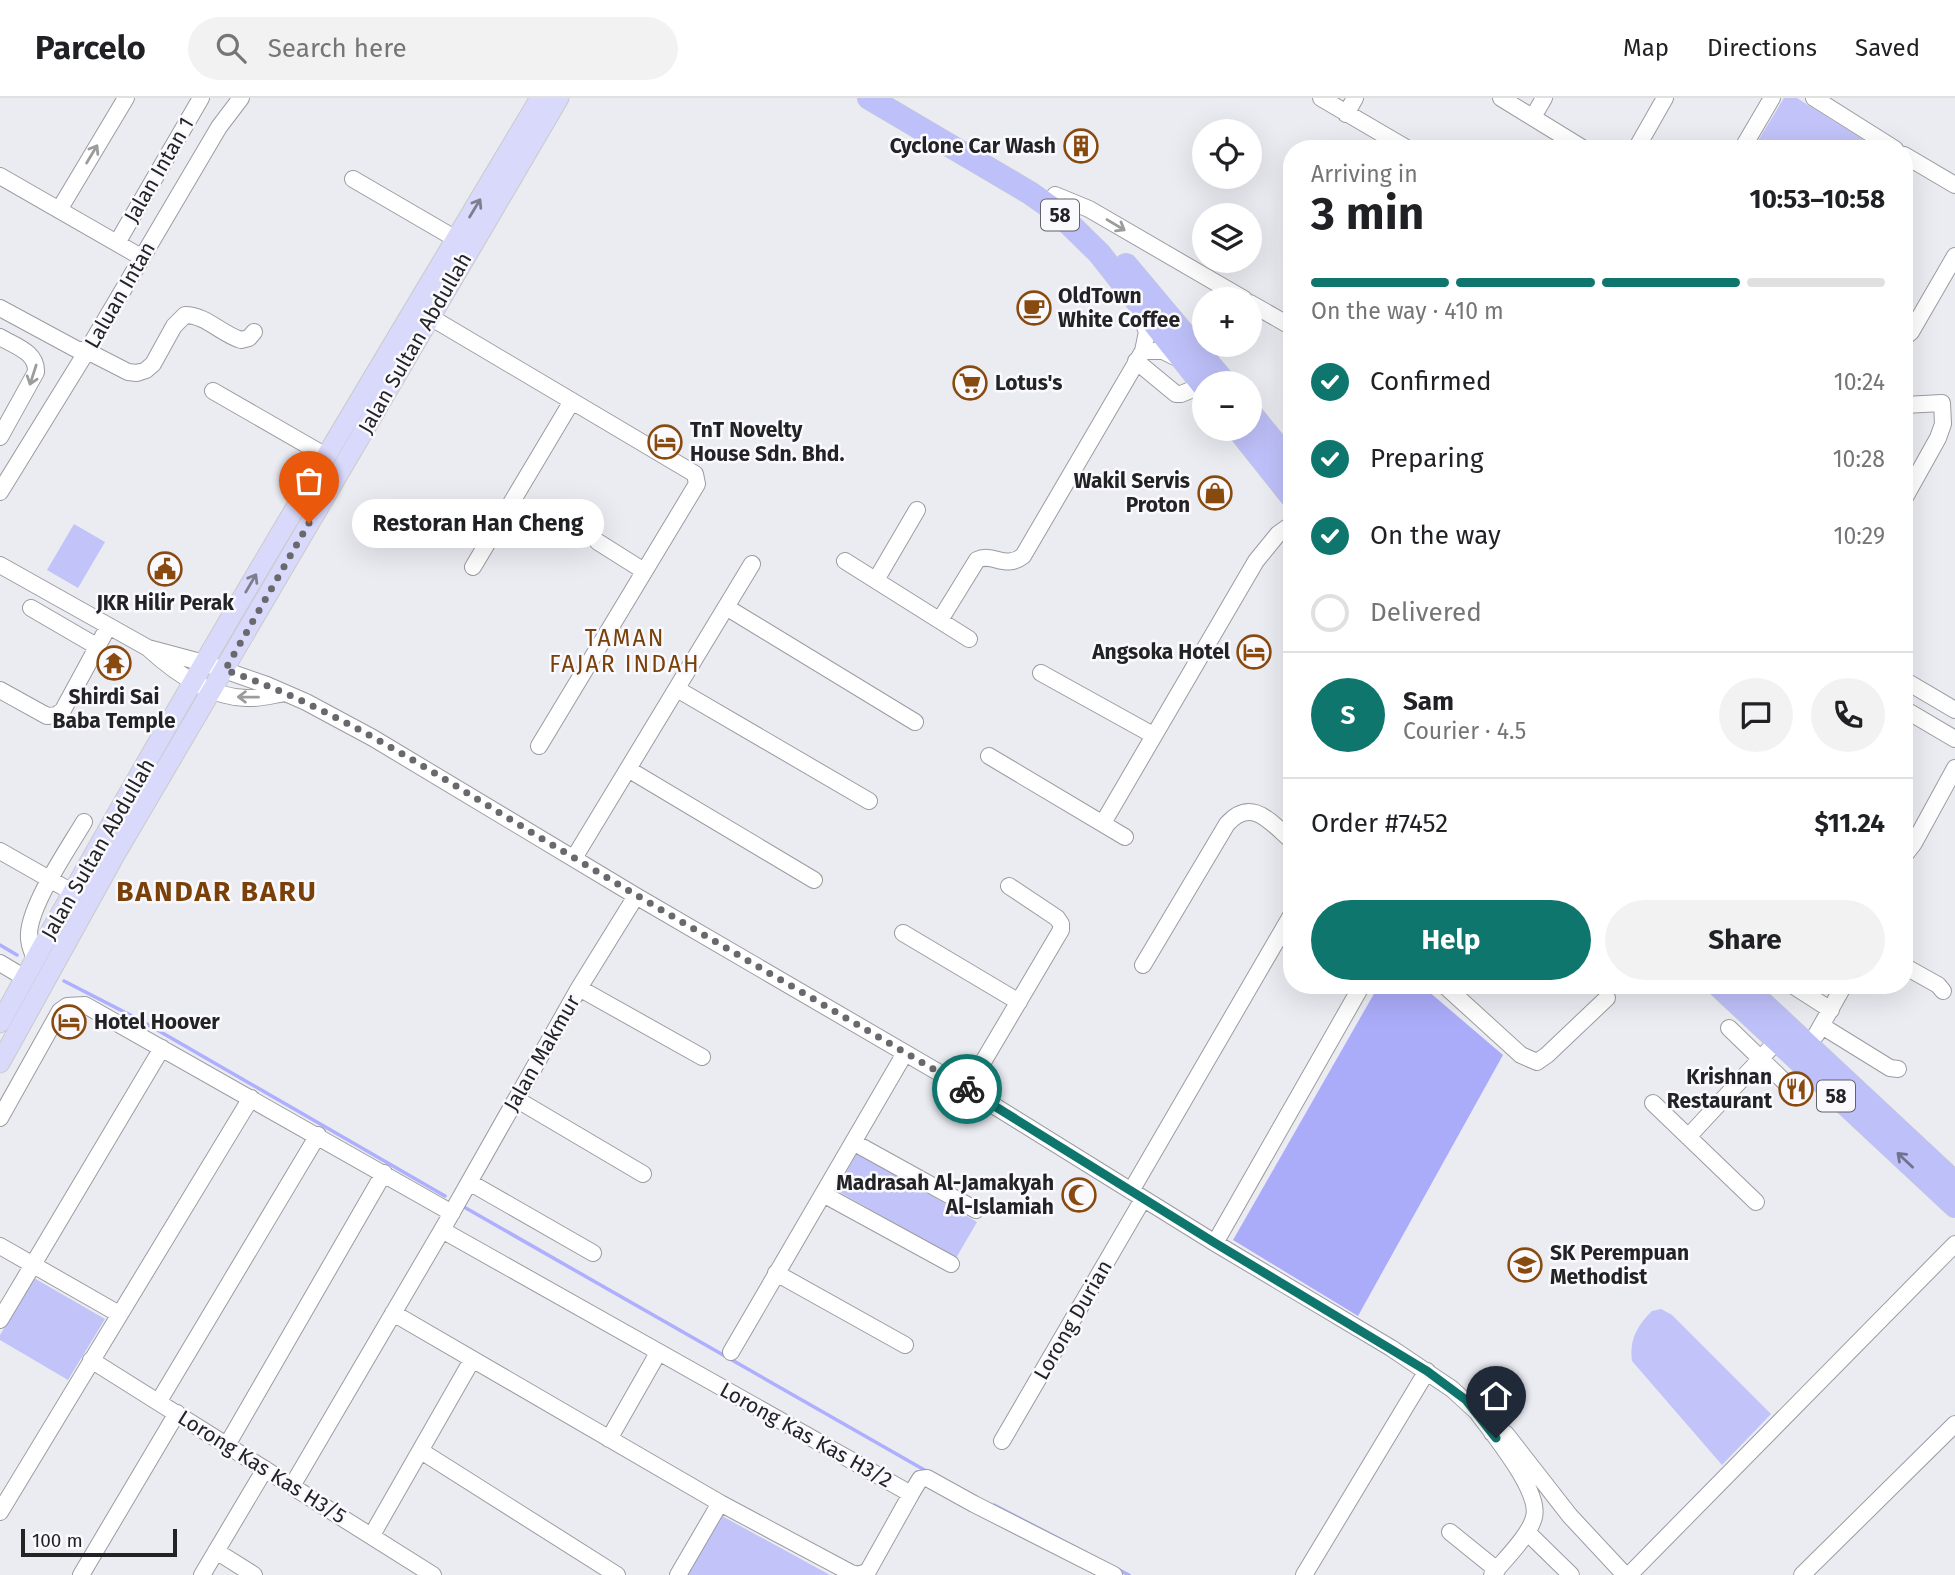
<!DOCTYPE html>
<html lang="en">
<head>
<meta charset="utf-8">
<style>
	:root { --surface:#fff; --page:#f2f2f2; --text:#202124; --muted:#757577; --line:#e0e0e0; --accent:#0f766e }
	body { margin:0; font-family:"Fira Sans",sans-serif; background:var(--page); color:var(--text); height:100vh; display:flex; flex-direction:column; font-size:26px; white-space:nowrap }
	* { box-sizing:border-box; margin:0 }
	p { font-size:23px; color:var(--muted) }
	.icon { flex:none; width:38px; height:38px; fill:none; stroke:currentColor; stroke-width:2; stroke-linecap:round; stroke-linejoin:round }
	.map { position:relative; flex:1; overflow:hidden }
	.drawer { position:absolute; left:1283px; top:42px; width:630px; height:854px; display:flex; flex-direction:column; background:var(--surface); border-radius:28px; box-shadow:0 7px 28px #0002 }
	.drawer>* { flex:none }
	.fabs { position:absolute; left:1192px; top:21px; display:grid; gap:14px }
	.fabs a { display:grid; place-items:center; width:70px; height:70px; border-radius:50%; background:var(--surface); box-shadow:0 7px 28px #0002; font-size:35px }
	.scale { position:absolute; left:21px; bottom:18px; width:156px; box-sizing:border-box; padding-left:7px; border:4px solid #232326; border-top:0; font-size:19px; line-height:24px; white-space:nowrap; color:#232326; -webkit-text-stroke:5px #f9f9fe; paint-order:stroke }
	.pin { position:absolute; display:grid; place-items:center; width:60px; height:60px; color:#fff; margin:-72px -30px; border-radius:50% 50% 50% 0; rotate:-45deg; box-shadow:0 0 7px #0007 }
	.pin .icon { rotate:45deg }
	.courier { position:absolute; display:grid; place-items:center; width:70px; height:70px; margin:-35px; border:5px solid #0f766e; border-radius:50%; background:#fff; color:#222; box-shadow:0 2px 9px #0007 }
	.bubble { position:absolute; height:49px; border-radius:24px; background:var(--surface); box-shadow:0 7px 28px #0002; font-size:23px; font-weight:700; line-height:49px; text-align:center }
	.head em { font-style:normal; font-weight:700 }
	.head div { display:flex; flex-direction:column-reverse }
	.head { display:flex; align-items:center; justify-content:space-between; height:119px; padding:0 28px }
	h1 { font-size:46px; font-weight:700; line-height:52px }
	.bar { display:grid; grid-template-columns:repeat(4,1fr); gap:10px 7px; align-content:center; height:84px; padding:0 28px }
	.bar i { height:9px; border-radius:5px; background:var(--line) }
	.bar .selected { background:var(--accent) }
	.bar p { grid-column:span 4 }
	.line { display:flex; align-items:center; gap:18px; padding:0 28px; border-top:2px solid var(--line) }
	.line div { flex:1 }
	.round { display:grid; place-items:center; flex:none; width:74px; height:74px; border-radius:37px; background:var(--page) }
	ol { padding:0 28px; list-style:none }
	li { display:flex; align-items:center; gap:21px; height:77px }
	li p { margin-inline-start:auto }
	li .icon { padding:7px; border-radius:50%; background:var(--accent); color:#fff; stroke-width:4 }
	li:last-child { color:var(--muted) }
	li i { width:38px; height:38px; border:4px solid var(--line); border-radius:50% }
	.primary-button { display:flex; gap:14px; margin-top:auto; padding:14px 28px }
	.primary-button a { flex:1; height:80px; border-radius:42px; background:var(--accent); color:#fff; font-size:28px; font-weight:700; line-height:80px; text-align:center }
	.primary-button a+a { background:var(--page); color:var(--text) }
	header { display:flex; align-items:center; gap:42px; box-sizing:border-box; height:98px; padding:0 35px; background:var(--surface); border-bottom:2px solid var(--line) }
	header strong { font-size:33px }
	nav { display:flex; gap:38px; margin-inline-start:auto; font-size:24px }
	.search { width:490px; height:63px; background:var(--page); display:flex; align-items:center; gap:18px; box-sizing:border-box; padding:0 24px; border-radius:38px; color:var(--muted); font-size:26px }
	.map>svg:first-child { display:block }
</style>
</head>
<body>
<header>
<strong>Parcelo</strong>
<div class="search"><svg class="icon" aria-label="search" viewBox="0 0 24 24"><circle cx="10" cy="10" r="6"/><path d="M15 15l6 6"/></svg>Search here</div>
<nav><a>Map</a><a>Directions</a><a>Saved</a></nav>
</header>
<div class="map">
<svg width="1955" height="1477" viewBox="0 0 1955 1477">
	<rect width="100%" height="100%" fill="#ebecf2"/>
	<path fill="#c1c3f9" d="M1784,0h13l81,51h-125z
		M74,426l31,18 -27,46 -31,-18z
		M857,1055l120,69 -21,36 -120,-68z
		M34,1180l71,41 -37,61 -68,-40v-5z
		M1661,1211l11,6 99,99 -49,51 -90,-104c-3,-21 5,-35 20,-50z
		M722,1418l108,59h-143z"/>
	<path fill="#abacf9" d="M1379,887h42l82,70 -145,261 -125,-76z"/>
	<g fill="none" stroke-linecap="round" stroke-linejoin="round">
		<path stroke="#aeaffd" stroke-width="3.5" d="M0,847l17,10
			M64,883l76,39 305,176
			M464,1109l464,265
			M994,1407l135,70"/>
		<defs>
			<path id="minor" d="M1321,0l87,51
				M1501,0l83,51
				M1814,0l81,51
				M1346,16l9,-16
				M1533,19l11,-19
				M1636,51l29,-51
				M1742,51l30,-51
				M1904,57l51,30
				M0,78l141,81
				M353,81l103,60
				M1055,97l34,14 155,90
				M59,112l67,-112
				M117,145l84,-145
				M1250,205l42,24
				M0,210l76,41 11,2 41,21 9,1 9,-3 7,-6 21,-38 11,-11c21,0 36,19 56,25l8,-2 5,-6
				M420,213l275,163 2,10 -158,262
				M0,239c15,9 37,15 36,35l-36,65
				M1904,240l7,-6 44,-76
				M1143,253h20l18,9
				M1136,263l40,33h5l22,-9
				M213,293l113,65
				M1904,307l38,-2 1,21 -5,14 -34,61
				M0,394l87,-141 132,-224 22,-29
				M598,444l46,29
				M845,463l124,78
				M0,467l148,83c26,24 62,49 98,50 13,1 26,-3 39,-5
				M473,469l99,-166
				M876,482l41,-70
				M726,509l189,115
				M31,510l67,39
				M940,522l37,-60c16,-8 28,10 46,-4l120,-205 4,-19 -7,-18
				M148,550l56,15 63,22 39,17 67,36 263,158 331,193 248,154 176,105 61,41 25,23c15,21 64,79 57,105 -4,18 -30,43 -42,58
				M1041,575l112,62
				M1904,582l51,30
				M677,591l192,112
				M0,592l47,26 10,-1 6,-5 45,-83
				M1904,611l51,30
				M989,658l136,81
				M628,671l186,111
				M1103,725l153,-262 22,-27 14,-10
				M0,753l72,41
				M1904,758l10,-13 41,-75
				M574,760l178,-294
				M903,835l116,69
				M35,861c-3,-8 -7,-16 -6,-26 2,-30 39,-84 55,-111
				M0,865l25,15
				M1143,867l84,-141c25,-28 44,-1 65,17
				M1904,868l34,19 5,6
				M1444,887l77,70 16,7 10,-7 60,-57
				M1792,887l39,25
				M579,890l123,69
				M1822,928l68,42 8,1
				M1729,930l66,64
				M1816,937l28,-50
				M967,991l94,-159v-6l-4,-6 -48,-32
				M516,1001l127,75
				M1653,1005l103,99
				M0,1020l60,-107 7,-5 18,-1 367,208
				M1688,1039l89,-96
				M853,1044l123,68
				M469,1084l124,71
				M1131,1093l161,-277
				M823,1096l128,70
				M1215,1145l147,-258
				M0,1148l119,68
				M776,1175l129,72
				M393,1215l327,190 131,70 8,2 9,-4 43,-77 -469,-264
				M0,1222l162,-272
				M731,1254l174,-299
				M91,1262l342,215
				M159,1303l159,-266
				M1492,1335l8,-3 6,4 64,82 55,59
				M609,1341l49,-86
				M1002,1343l141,-242
				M227,1347l157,-272
				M421,1353l196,124
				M292,1388l150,-256 137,-242 57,-92
				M911,1396l9,-15 7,-1 47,26 140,71
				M0,1414l251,-414
				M1450,1434l47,38
				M1527,1434l44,43
				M372,1437l100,-175
				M216,1453l38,24
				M81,1477l96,-162
				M202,1477l63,-106
				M678,1477l42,-72
				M1304,1477l123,-204
				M1629,1477l326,-331
				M1802,1477l153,-151"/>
			<path id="major" d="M0,925c171,-313 357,-618 540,-925
				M0,965l115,-208 444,-757"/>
			<path id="highway" d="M869,0l161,95 27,19 42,41 105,133
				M1126,167l99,118
				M1250,315l42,51
				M1238,331l54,68
				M1718,887l237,221
				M1743,887l212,198"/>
		</defs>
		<use href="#minor" stroke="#9b9ca2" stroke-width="18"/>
		<use href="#major" stroke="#cacacb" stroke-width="21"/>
		<use href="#highway" stroke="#cacacb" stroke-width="24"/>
		<use href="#minor" stroke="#fff" stroke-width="16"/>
		<use href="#major" stroke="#d8d9fb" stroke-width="19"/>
		<use href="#highway" stroke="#bec0f9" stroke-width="23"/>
	</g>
	<defs><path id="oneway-shaft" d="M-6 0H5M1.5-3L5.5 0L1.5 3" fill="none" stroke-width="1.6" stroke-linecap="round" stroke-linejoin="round" transform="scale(1.75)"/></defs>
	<g stroke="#9c9c9d">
		<use href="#oneway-shaft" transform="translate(92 56) rotate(-59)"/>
		<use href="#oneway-shaft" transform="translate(1116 127) rotate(31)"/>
		<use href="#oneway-shaft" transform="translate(33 277) rotate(108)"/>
		<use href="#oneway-shaft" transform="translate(248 599) rotate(-179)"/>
	</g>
	<g stroke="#7e7e90">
		<use href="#oneway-shaft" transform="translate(475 110) rotate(-59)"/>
		<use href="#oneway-shaft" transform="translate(251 485) rotate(-60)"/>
	</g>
	<use stroke="#707290" href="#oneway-shaft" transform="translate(1905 1062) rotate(-137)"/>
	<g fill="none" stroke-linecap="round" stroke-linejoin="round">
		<path stroke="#69696d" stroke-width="7" stroke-dasharray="0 12.6" d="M309,425l-84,147c119,40 223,113 331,177 136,82 274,161 411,242"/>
		<path stroke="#0f766e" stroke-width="9" d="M967,991l248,154 212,128 39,29 30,38"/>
	</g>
	<defs>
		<symbol id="building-ring" viewBox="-11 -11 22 22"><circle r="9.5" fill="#f9f9fe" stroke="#894a0f" stroke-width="1.5"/><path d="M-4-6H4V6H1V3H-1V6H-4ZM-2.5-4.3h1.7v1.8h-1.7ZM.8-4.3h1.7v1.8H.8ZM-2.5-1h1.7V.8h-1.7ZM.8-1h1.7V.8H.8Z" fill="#894a0f"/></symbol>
		<symbol id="cafe-ring" viewBox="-11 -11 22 22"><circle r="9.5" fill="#f9f9fe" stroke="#894a0f" stroke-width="1.5"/><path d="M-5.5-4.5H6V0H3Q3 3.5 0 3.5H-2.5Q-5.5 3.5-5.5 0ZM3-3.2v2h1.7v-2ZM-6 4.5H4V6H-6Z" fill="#894a0f"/></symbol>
		<symbol id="supermarket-ring" viewBox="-11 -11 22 22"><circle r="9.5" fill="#f9f9fe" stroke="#894a0f" stroke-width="1.5"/><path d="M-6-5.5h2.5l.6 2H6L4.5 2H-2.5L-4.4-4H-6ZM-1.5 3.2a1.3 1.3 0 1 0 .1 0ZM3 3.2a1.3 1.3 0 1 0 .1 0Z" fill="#894a0f"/></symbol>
		<symbol id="hotel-ring" viewBox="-11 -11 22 22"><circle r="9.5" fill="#f9f9fe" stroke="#894a0f" stroke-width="1.5"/><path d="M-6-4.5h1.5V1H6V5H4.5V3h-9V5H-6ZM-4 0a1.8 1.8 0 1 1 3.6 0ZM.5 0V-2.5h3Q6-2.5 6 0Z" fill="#894a0f"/></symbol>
		<symbol id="shop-ring" viewBox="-11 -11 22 22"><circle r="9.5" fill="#f9f9fe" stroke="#894a0f" stroke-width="1.5"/><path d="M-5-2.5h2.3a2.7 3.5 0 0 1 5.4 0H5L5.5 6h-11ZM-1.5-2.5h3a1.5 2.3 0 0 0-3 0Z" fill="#894a0f"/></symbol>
		<symbol id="civic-ring" viewBox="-11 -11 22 22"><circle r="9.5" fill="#f9f9fe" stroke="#894a0f" stroke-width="1.5"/><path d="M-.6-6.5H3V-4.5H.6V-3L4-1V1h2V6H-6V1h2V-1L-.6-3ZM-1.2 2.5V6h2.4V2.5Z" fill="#894a0f"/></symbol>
		<symbol id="temple-ring" viewBox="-11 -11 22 22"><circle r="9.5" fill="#f9f9fe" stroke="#894a0f" stroke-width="1.5"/><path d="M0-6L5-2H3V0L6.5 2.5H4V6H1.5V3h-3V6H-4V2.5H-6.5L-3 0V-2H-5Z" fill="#894a0f"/></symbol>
		<symbol id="restaurant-ring" viewBox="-11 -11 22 22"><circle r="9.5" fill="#f9f9fe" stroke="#894a0f" stroke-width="1.5"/><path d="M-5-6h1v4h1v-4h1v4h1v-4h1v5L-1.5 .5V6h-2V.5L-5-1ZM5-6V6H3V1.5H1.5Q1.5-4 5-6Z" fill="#894a0f"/></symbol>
		<symbol id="mosque-ring" viewBox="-11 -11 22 22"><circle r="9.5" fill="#f9f9fe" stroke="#894a0f" stroke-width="1.5"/><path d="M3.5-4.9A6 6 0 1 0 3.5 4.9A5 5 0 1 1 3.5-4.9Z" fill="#894a0f"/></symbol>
		<symbol id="school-ring" viewBox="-11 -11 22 22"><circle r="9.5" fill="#f9f9fe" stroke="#894a0f" stroke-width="1.5"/><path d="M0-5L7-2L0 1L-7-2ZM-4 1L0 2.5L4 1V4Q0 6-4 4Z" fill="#894a0f"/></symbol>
	</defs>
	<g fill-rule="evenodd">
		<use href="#building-ring" x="1062" y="29" width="38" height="38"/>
		<use href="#cafe-ring" x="1015" y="191" width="38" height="38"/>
		<use href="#supermarket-ring" x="951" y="266" width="38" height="38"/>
		<use href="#hotel-ring" x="646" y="325" width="38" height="38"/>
		<use href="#shop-ring" x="1196" y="376" width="38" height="38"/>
		<use href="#civic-ring" x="146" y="452" width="38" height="38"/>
		<use href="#hotel-ring" x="1235" y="535" width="38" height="38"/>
		<use href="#temple-ring" x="95" y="546" width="38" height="38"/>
		<use href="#hotel-ring" x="50" y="905" width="38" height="38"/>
		<use href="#restaurant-ring" x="1777" y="972" width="38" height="38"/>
		<use href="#mosque-ring" x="1060" y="1078" width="38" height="38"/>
		<use href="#school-ring" x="1506" y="1148" width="38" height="38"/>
	</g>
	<g text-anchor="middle" stroke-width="5" stroke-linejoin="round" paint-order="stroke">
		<g fill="#f9f9fe" stroke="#636367" stroke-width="2">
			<rect x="1041" y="101.5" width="38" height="31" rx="5"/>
			<rect x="1817" y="982.5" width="38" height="31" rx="5"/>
		</g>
		<g font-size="19" font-weight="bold" fill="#232326">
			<text x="1060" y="124">58</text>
			<text x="1836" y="1005">58</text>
		</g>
		<g font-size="21" font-weight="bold" fill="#232326" stroke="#f9f9fe" text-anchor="end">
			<text x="1056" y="55">Cyclone Car Wash</text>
			<text x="1058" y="205" text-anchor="start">OldTown<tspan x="1058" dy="24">White Coffee</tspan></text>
			<text x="995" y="292" text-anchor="start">Lotus's</text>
			<text x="690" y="339" text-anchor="start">TnT Novelty<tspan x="690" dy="24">House Sdn. Bhd.</tspan></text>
			<text x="1190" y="390">Wakil Servis<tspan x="1190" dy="24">Proton</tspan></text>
			<text x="165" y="512" text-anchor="middle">JKR Hilir Perak</text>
			<text x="1230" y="561">Angsoka Hotel</text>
			<text x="114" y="606" text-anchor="middle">Shirdi Sai<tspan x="114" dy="24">Baba Temple</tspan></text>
			<text x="94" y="931" text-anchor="start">Hotel Hoover</text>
			<text x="1772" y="986">Krishnan<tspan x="1772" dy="24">Restaurant</tspan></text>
			<text x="1054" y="1092">Madrasah Al-Jamakyah<tspan x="1054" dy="24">Al-Islamiah</tspan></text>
			<text x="1550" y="1162" text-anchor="start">SK Perempuan<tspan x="1550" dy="24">Methodist</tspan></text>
		</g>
		<g font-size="21" fill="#232326" stroke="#f9f9fe">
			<text transform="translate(159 72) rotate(-60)" y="7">Jalan Intan 1</text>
			<text transform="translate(120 197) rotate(-60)" y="7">Laluan Intan</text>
			<text transform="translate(415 245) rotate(-60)" y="7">Jalan Sultan Abdullah</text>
			<text transform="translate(98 751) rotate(-60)" y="7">Jalan Sultan Abdullah</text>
			<text transform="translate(542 955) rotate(-60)" y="7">Jalan Makmur</text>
			<text transform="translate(1073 1222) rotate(-60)" y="7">Lorong Durian</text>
			<text transform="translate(806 1337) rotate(29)" y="7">Lorong Kas Kas H3/2</text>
			<text transform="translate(262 1369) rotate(32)" y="7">Lorong Kas Kas H3/5</text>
		</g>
		<g font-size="23" letter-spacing="2" fill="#794009" stroke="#f9f9fe">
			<text x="625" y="548">TAMAN<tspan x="625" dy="26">FAJAR INDAH</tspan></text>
		</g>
		<g font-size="28" font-weight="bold" letter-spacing="2" fill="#794009" stroke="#f9f9fe">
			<text x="217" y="803">BANDAR BARU</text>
		</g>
	</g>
</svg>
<div class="fabs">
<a><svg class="icon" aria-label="locate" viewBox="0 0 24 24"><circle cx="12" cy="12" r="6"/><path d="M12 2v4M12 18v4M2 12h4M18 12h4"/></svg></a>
<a><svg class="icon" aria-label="layers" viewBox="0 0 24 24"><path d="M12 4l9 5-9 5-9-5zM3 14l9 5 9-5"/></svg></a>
<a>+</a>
<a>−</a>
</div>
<div class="scale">100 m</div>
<div class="pin" style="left:309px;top:425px;background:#ea580c"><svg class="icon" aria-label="bag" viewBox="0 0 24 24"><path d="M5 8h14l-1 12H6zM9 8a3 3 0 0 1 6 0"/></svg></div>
<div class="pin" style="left:1496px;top:1340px;background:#1f2937"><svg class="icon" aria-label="home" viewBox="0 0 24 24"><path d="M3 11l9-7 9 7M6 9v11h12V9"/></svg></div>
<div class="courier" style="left:967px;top:991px"><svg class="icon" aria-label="bike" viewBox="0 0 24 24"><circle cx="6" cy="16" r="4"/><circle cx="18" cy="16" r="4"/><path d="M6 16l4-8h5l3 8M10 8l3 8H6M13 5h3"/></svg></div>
<div class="bubble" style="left:352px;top:401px;width:252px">Restoran Han Cheng</div>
<section class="drawer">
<div class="head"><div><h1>3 min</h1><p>Arriving in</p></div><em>10:53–10:58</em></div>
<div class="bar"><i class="selected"></i><i class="selected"></i><i class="selected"></i><i></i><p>On the way · 410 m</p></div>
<ol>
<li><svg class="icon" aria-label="check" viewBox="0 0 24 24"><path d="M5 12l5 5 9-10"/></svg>Confirmed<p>10:24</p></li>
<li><svg class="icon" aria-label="check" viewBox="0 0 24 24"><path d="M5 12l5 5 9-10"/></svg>Preparing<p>10:28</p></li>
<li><svg class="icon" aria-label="check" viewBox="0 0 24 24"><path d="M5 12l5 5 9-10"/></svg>On the way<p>10:29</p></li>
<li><i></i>Delivered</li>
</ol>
<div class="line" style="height:126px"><b class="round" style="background:var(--accent);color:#fff">S</b><div><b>Sam</b><p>Courier · 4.5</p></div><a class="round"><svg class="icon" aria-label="chat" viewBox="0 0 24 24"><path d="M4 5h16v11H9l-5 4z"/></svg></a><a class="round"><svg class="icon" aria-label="phone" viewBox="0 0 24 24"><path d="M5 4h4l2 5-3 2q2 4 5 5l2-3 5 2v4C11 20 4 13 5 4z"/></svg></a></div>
<div class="line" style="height:91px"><div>Order #7452</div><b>$11.24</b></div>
<div class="primary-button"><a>Help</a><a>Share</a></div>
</section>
</div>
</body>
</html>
